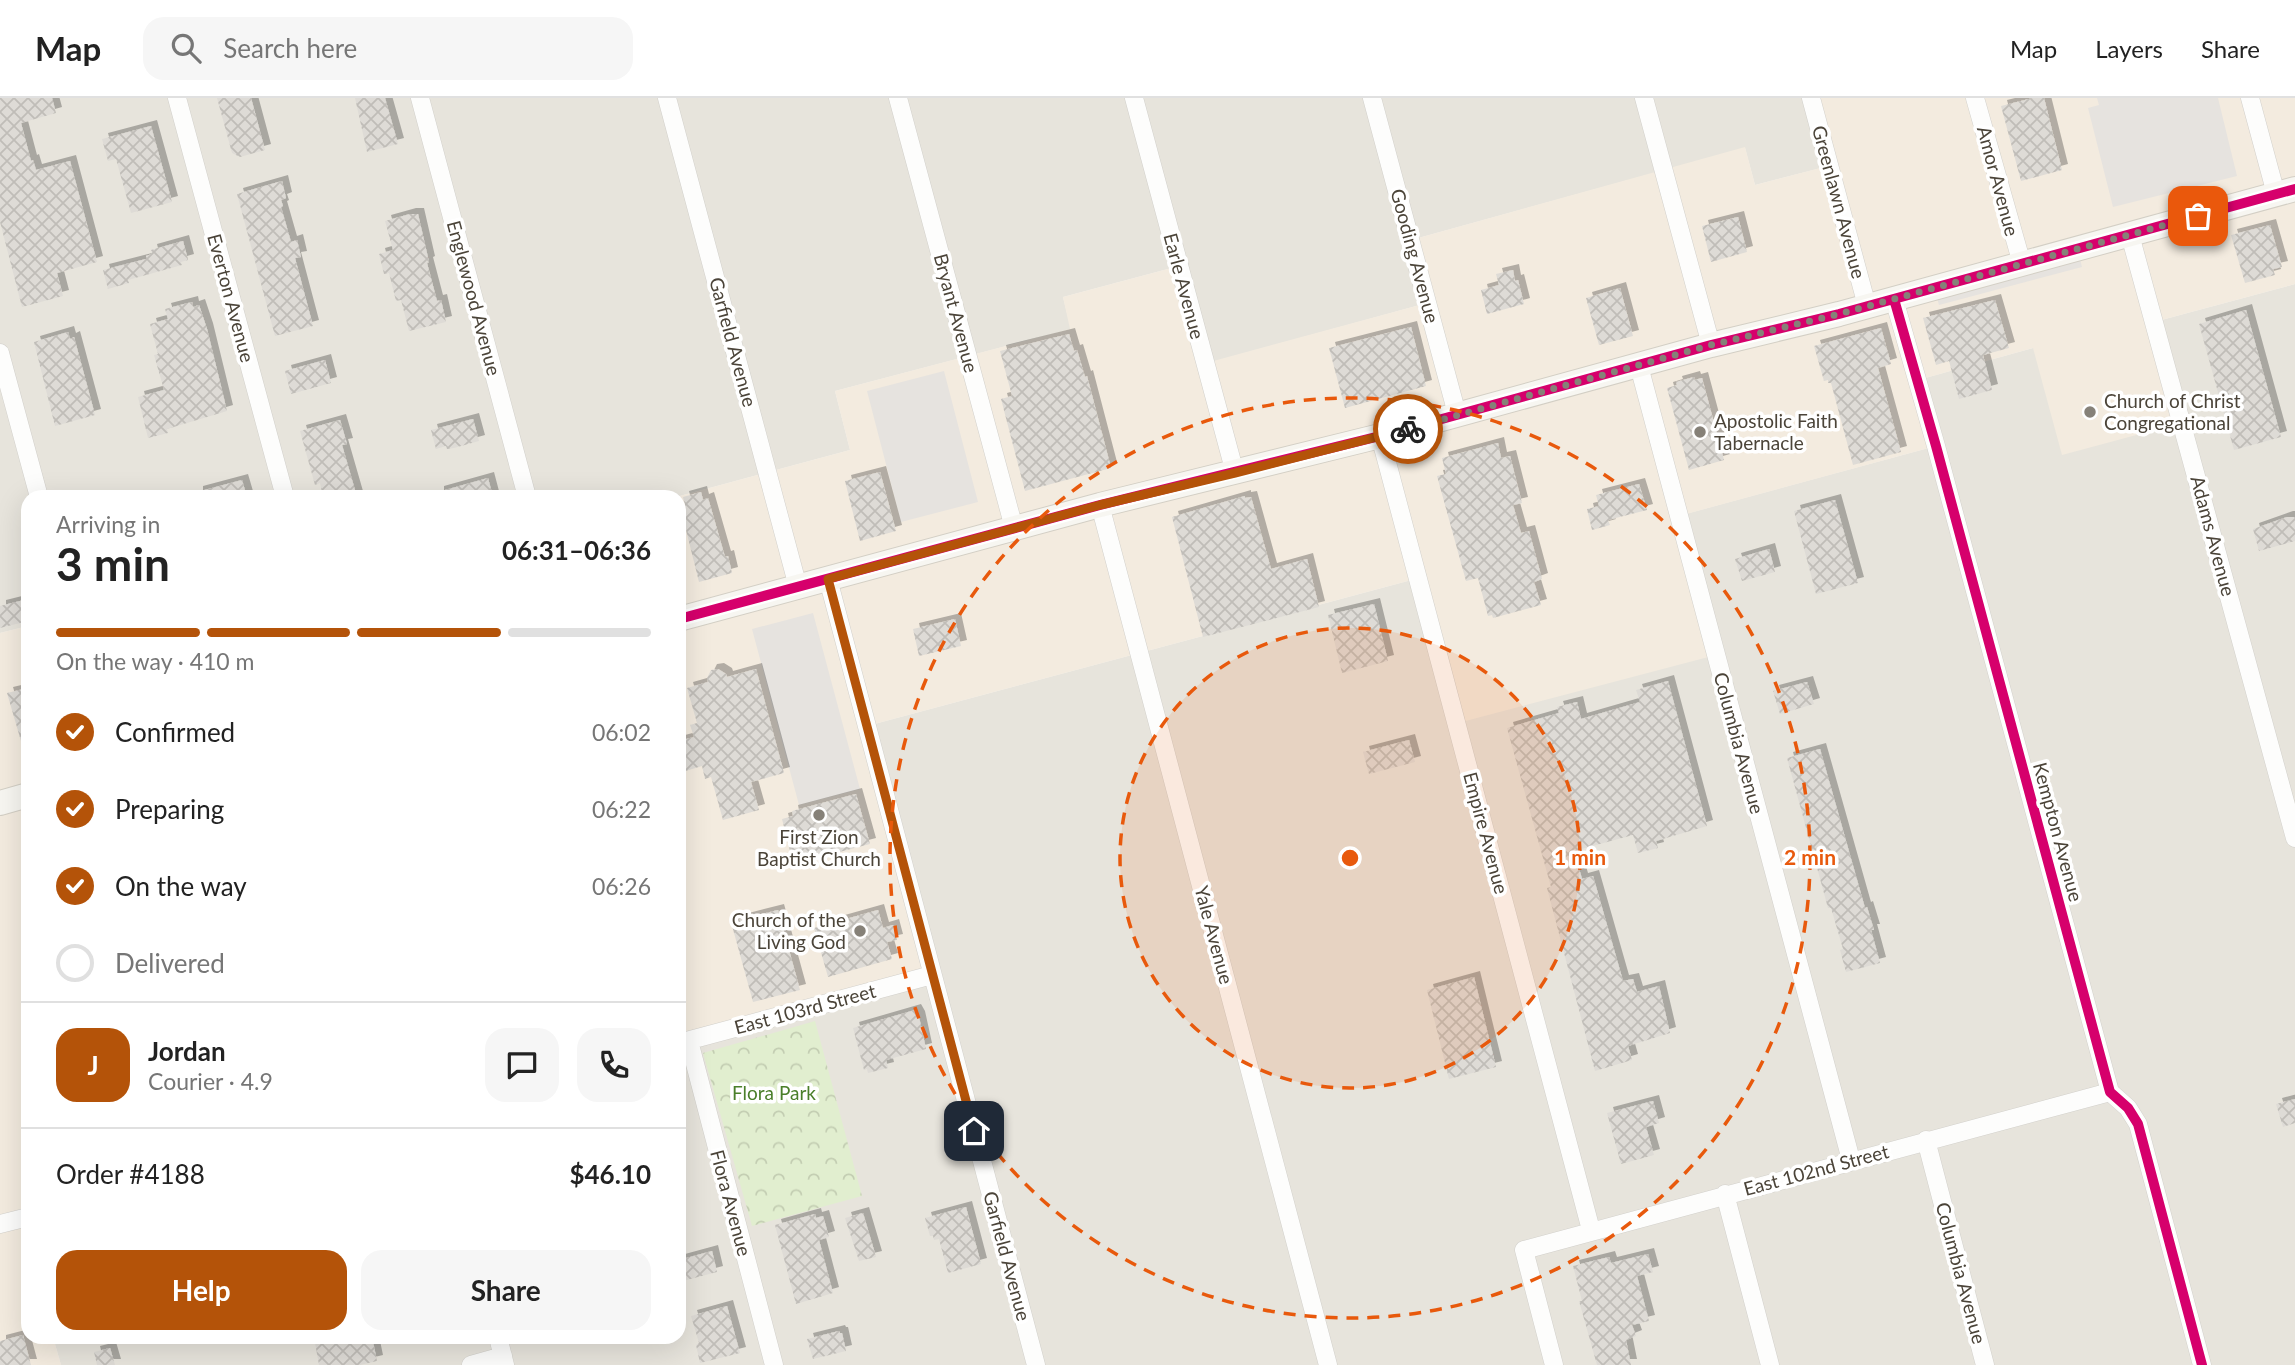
<!DOCTYPE html>
<html lang="en">
<head>
<meta charset="utf-8">
<style>
	:root { --surface:#fff; --page:#f6f6f6; --text:#222; --muted:#767676; --line:#e0e0e0; --accent:#b45309 }
	body { margin:0; font-family:Lato,sans-serif; background:var(--page); color:var(--text); height:100vh; display:flex; flex-direction:column; font-size:26px; white-space:nowrap }
	* { box-sizing:border-box; margin:0 }
	p { font-size:23px; color:var(--muted) }
	.icon { flex:none; width:38px; height:38px; fill:none; stroke:currentColor; stroke-width:2; stroke-linecap:round; stroke-linejoin:round }
	.map { position:relative; flex:1; overflow:hidden }
	.drawer { position:absolute; left:21px; top:392px; width:665px; height:854px; display:flex; flex-direction:column; background:var(--surface); border-radius:21px; box-shadow:0 7px 28px #0002 }
	.drawer>* { flex:none }
	.pin { position:absolute; display:grid; place-items:center; width:60px; height:60px; color:#fff; margin:-30px; border-radius:14px; box-shadow:0 4px 10px #0006 }
	.courier { position:absolute; display:grid; place-items:center; width:70px; height:70px; margin:-35px; border:5px solid #b45309; border-radius:50%; background:#fff; color:#222; box-shadow:0 2px 9px #0007 }
	.summary em { font-style:normal; font-weight:700 }
	.summary div { display:flex; flex-direction:column-reverse }
	.summary { display:flex; align-items:center; justify-content:space-between; height:119px; padding:0 35px }
	h1 { font-size:46px; font-weight:700; line-height:52px }
	.bar { display:grid; grid-template-columns:repeat(4,1fr); gap:10px 7px; align-content:center; height:84px; padding:0 35px }
	.bar i { height:9px; border-radius:5px; background:var(--line) }
	.bar .on { background:var(--accent) }
	.bar p { grid-column:span 4 }
	.line { display:flex; align-items:center; gap:18px; padding:0 35px; border-top:2px solid var(--line) }
	.line div { flex:1 }
	.round { display:grid; place-items:center; flex:none; width:74px; height:74px; border-radius:21px; background:var(--page) }
	ol { padding:0 35px; list-style:none }
	li { display:flex; align-items:center; gap:21px; height:77px }
	li p { margin-inline-start:auto }
	li .icon { padding:7px; border-radius:50%; background:var(--accent); color:#fff; stroke-width:4 }
	li:last-child { color:var(--muted) }
	li i { width:38px; height:38px; border:4px solid var(--line); border-radius:50% }
	.button { display:flex; gap:14px; margin-top:auto; padding:14px 35px }
	.button a { flex:1; height:80px; border-radius:21px; background:var(--accent); color:#fff; font-size:28px; font-weight:700; line-height:80px; text-align:center }
	.button a+a { background:var(--page); color:var(--text) }
	header { display:flex; align-items:center; gap:42px; box-sizing:border-box; height:98px; padding:0 35px; background:var(--surface); border-bottom:2px solid var(--line) }
	header strong { font-size:33px }
	nav { display:flex; gap:38px; margin-inline-start:auto; font-size:24px }
	.search { width:490px; height:63px; background:var(--page); display:flex; align-items:center; gap:18px; box-sizing:border-box; padding:0 24px; border-radius:21px; color:var(--muted); font-size:26px }
	.map>svg:first-child { display:block }
</style>
</head>
<body>
<header>
<strong>Map</strong>
<div class="search"><svg class="icon" aria-label="search" viewBox="0 0 24 24"><circle cx="10" cy="10" r="6"/><path d="M15 15l6 6"/></svg>Search here</div>
<nav><a>Map</a><a>Layers</a><a>Share</a></nav>
</header>
<div class="map">
<svg width="2295" height="1267" viewBox="0 0 2295 1267">
	<defs>
		<pattern id="park-crowns" width="20" height="18" patternUnits="userSpaceOnUse" patternTransform="scale(1.75)"><rect width="20" height="18" fill="#e1eecf"/><path d="M2 6a3 3 0 1 1 6 0M12 15a3 3 0 1 1 6 0" fill="none" stroke="#c3cdb2"/></pattern>
		<pattern id="building-cross-hatch" width="8" height="8" patternUnits="userSpaceOnUse" patternTransform="scale(1.75)"><rect width="8" height="8" fill="#dedbd6"/><path d="M0 0l8 8M0 8l8-8" fill="none" stroke="#c0bdb8"/></pattern>
		<filter id="shadow"><feDropShadow dx="6" dy="-6" stdDeviation="0" flood-color="#0004"/></filter>
	</defs>
	<rect width="100%" height="100%" fill="#f4f2ee"/>
	<path fill="#e7e4dc" d="M0,0h1811l18,68 -74,19 -10,-37 -334,92 16,63 -222,61 -26,-98 -116,31 8,32 -236,62 15,59 -174,47h-648v129l-28,7z
		M2295,186v1081h-2234l-8,-28h626v-332l10,35 178,-314 552,-148 259,-62 258,-70 -18,-66 115,-32 121,-26z"/>
	<path fill="#f3ebdf" d="M1811,0h484v186l-141,38 27,101 -119,32 -29,-107 -115,32 18,66 -257,70 37,139 -258,68 -39,-145 -552,148 65,249 -243,66 -10,-36v-508h-3l174,-47 -15,-59 235,-62 -7,-32 116,-31 27,97 221,-60 -16,-63 334,-93 10,38 73,-19z
		M28,528v444l-6,2 6,25v120l-7,2 7,25v93h25l8,28h-61v-732z"/>
	<path fill="url(#park-crowns)" d="M815,923l47,175 -110,30 -49,-173z"/>
	<path fill="#e6e3df" d="M2097,0h121l19,78 -124,31 -25,-99 11,-3z
		M2080,161l2,8 -143,38 -2,-7z
		M944,273l34,131 -77,20 -34,-131z
		M813,515l47,176 -61,16 -47,-176z"/>
	<path fill="url(#building-cross-hatch)" filter="url(#shadow)" d="M0,0h52l4,15 -35,10 10,38 2,-1 3,10 34,-9 27,101 -40,11 6,23 -41,11 -22,-85z
		M217,0h34l14,52 -25,7 -8,-4z
		M355,0h30l13,46 -31,8z
		M2033,0h11l18,72 -41,11 -20,-75z
		M151,28l21,76 -41,11 -15,-54 -8,2 -6,-22z
		M282,83l4,17 -5,2 2,6 -2,1 10,35 6,-2 4,17 -6,1 18,68 -38,10 -38,-142z
		M410,116h8l11,48 -2,1 10,38 4,-1 5,22 -37,9 -8,-31 -5,1 -7,-28 -5,1 -5,-20 14,-4 -8,-29z
		M1738,119l9,35 -36,10 -9,-36z
		M2270,127l12,42 -9,2 2,6 -30,8 -14,-48z
		M183,143l5,19 -7,2 1,3 -54,15 1,3 -21,6 -5,-19 43,-11v-3l6,-2 -1,-4z
		M1513,172l2,11 3,-1 6,24 -37,10 -6,-24 18,-5 -3,-11z
		M1620,190l13,48 -34,9 -13,-47z
		M1995,202l14,48 -26,7 9,35 -33,9 -10,-38 -13,4 -13,-47z
		M192,204l1,5 6,-2 8,24 20,82 -60,18 1,4 -20,5 -10,-41 26,-7 -10,-35 4,-1 -8,-30 18,-5 -3,-10z
		M2246,212l35,127 -47,13 -35,-126z
		M1411,229l15,59 -81,22 -16,-60z
		M1881,230l10,36 -13,4 23,84 -48,13 -22,-82h-3v-3l-4,1 -10,-35z
		M68,234l2,7 4,-2 21,78 -40,11 -21,-84z
		M1069,236l5,17 3,-1 8,27 2,-1 24,92 -86,23 -24,-92 11,-3 -12,-45z
		M325,262l6,23 -40,11 -6,-23z
		M1694,279l1,3 7,-2 22,82 -35,10 -22,-82 10,-3 -1,-3z
		M473,321l6,22 -25,7 -7,1 -1,-3 -10,3 -5,-19z
		M340,322l7,24 -5,1 15,52h-34l-3,-14 -5,2 -15,-54z
		M1498,345l3,15 9,-2 12,47 -9,2 8,28 8,-2 13,48 -8,3 7,23 -48,13 -1,-3 -4,1 -10,-38 -12,3 -29,-105 9,-2 -4,-16z
		M880,374l16,59 -36,10 -15,-60z
		M488,380l5,19h-55v-5z
		M242,382l5,17h-50v-5z
		M1639,386l8,26 -39,10 2,5 -18,5 -5,-21 12,-3 -3,-11z
		M701,394l2,8 5,-2 17,59 3,-1 4,17 -33,9 -19,-76 5,-1 -2,-8z
		M1245,398v2l6,-1 20,72 36,-10 12,48 -116,30 -31,-120z
		M1835,402l23,83 -42,11 -22,-83z
		M2287,419h8v24l-36,10 -6,-22z
		M1769,451l6,23 -33,9 -7,-22z
		M28,501v22l-28,7v-22z
		M1374,506l14,57 -46,12 -14,-58z
		M955,521l6,27 -42,10 -6,-27z
		M718,571l8,5 1,3 29,-8 28,104 -33,9 8,28 -36,10 -12,-43 -6,2 -3,-13 -23,7v-32l15,-4 -4,-12 7,-2 -10,-35 21,-6 -1,-4 4,-8z
		M1668,583l39,145 -51,15 2,7 -20,5 -5,-18 -59,16 8,28 11,-3 30,105 10,-2 4,13 22,-6 11,47 -42,13 4,14 -37,11 -48,-183 4,-1 -44,-159 52,-15 -2,-6 20,-5 4,17 59,-17 -4,-12z
		M1807,584l7,22 -34,10 -7,-23z
		M28,590v59l-5,1 -16,-55z
		M1409,642l6,22 -46,12 -6,-22z
		M1820,651l45,159 2,-1 7,23h-3l9,33 -34,9 -6,-22 3,-1 -12,-41h-3l-41,-150z
		M856,696l14,50 -65,17 -2,-5 -11,3 -10,-40 11,-3 -1,-5z
		M778,812l22,80 -47,12 -22,-80z
		M878,812l5,18 10,-3 4,15 -10,2 5,17 -64,18 -14,-49z
		M1474,879l22,90 -47,12 -22,-89z
		M915,912l4,7 7,32 -40,11 2,8 -20,5 -1,-4 -3,1 -11,-42z
		M2295,1001v24l-12,4 -7,-23z
		M1653,1003l6,22 -13,4 8,28 -33,9 -14,-51z
		M966,1109l15,57 -33,9 -9,-34 -5,1 -1,-4h-3l-5,-18z
		M863,1115l13,44 -17,4 -14,-43z
		M815,1116l1,4 7,-2 6,21 -10,3 14,53 -37,11 -21,-79z
		M712,1153l5,21 -38,10v-22z
		M1648,1156l5,18 -16,4 12,45 -17,4 4,11 -10,4 5,25h-34l-18,-64h3l-9,-35 36,-9 2,6z
		M727,1208l13,47 -40,10 -4,-18 3,-2 -8,-27z
		M839,1233l1,2h2l4,18 -33,8 -6,-20z
		M23,1237l8,30h-31v-24z
		M336,1239h36l5,24 -17,4h-41l-4,-22z
		M110,1250l5,17h-18l-3,-13z"/>
	<g fill="none" stroke-linecap="round" stroke-linejoin="round">
		<defs>
			<path id="street" d="M177,0l108,399
				M420,0l107,399
				M667,0l131,489
				M898,0l116,430
				M1134,0l101,375
				M1372,0l85,316
				M1644,0l67,247
				M1811,0l56,208
				M1975,0l47,166
				M2250,0l26,96
				M2130,137l165,603
				M1894,201l42,147 174,646 18,16 10,16 64,241
				M0,255l39,144
				M1639,268l212,794
				M1380,338l211,794
				M1100,407l228,860
				M828,481l208,786
				M689,943l85,324
				M679,945l253,-68
				M1926,1042l59,225
				M1725,1096l45,171
				M0,1126l28,-7
				M498,1239l7,28
				M471,1267l32,-9
				M1554,1267l-30,-115 586,-158"/>
			<path id="secondary" d="M679,521l421,-114 280,-69 331,-91 128,-31 456,-125
				M0,705l28,-8"/>
		</defs>
		<use href="#street" stroke="#d2d0cb" stroke-width="19"/>
		<use href="#secondary" stroke="#d3cfc5" stroke-width="26"/>
		<use href="#street" stroke="#fdfdfc" stroke-width="18"/>
		<use href="#secondary" stroke="#f7f6f1" stroke-width="24"/>
		<defs>
			<path id="cycleway" d="M1894,201l42,147 174,646 18,16 10,16 64,241
				M679,521l421,-114 280,-69 331,-91 128,-31 456,-125"/>
		</defs>
		<use href="#cycleway" stroke="#fff" stroke-width="15"/>
		<use href="#cycleway" stroke="#d6006c" stroke-width="10"/>
	</g>
	<g fill="none" stroke-linecap="round" stroke-linejoin="round">
		<path stroke="#868178" stroke-width="7" stroke-dasharray="0 12.6" d="M1408,331l303,-84 128,-31 359,-98"/>
		<path stroke="#b45309" stroke-width="9" d="M974,1033l-146,-552 272,-74 135,-32 173,-44"/>
	</g>
	<circle cx="1350" cy="760" r="230" fill="#e8590c" fill-opacity=".12"/>
	<g fill="none" stroke="#e8590c" stroke-width="3.5" stroke-dasharray="12 9">
		<circle cx="1350" cy="760" r="230"/>
		<circle cx="1350" cy="760" r="460"/>
	</g>
	<g fill="#868178" stroke="#fff" stroke-width="2.5">
		<circle cx="2090" cy="314" r="7"/>
		<circle cx="1700" cy="334" r="7"/>
		<circle cx="819" cy="717" r="7"/>
		<circle cx="860" cy="833" r="7"/>
	</g>
	<g text-anchor="middle" stroke-width="7" stroke-linejoin="round" paint-order="stroke">
		<g font-size="19" fill="#4b4439" stroke="#fff">
			<text transform="translate(1998 83) rotate(75)" y="7">Amor Avenue</text>
			<text transform="translate(1839 104) rotate(75)" y="7">Greenlawn Avenue</text>
			<text transform="translate(1415 158) rotate(75)" y="7">Gooding Avenue</text>
			<text transform="translate(1184 188) rotate(75)" y="7">Earle Avenue</text>
			<text transform="translate(231 200) rotate(75)" y="7">Everton Avenue</text>
			<text transform="translate(474 200) rotate(75)" y="7">Englewood Avenue</text>
			<text transform="translate(956 215) rotate(75)" y="7">Bryant Avenue</text>
			<text transform="translate(733 244) rotate(75)" y="7">Garfield Avenue</text>
			<text transform="translate(2213 438) rotate(75)" y="7">Adams Avenue</text>
			<text transform="translate(1739 645) rotate(75)" y="7">Columbia Avenue</text>
			<text transform="translate(2058 734) rotate(75)" y="7">Kempton Avenue</text>
			<text transform="translate(1486 735) rotate(75)" y="7">Empire Avenue</text>
			<text transform="translate(1214 837) rotate(75)" y="7">Yale Avenue</text>
			<text transform="translate(805 911) rotate(-15)" y="7">East 103rd Street</text>
			<text transform="translate(1816 1072) rotate(-15)" y="7">East 102nd Street</text>
			<text transform="translate(731 1105) rotate(75)" y="7">Flora Avenue</text>
			<text transform="translate(1007 1158) rotate(75)" y="7">Garfield Avenue</text>
			<text transform="translate(1961 1175) rotate(75)" y="7">Columbia Avenue</text>
		</g>
		<g font-size="19" fill="#4b4439" stroke="#fff" text-anchor="start">
			<text x="2104" y="310">Church of Christ<tspan x="2104" dy="22">Congregational</tspan></text>
			<text x="1714" y="330">Apostolic Faith<tspan x="1714" dy="22">Tabernacle</tspan></text>
			<text x="819" y="746" text-anchor="middle">First Zion<tspan x="819" dy="22">Baptist Church</tspan></text>
			<text x="846" y="829" text-anchor="end">Church of the<tspan x="846" dy="22">Living God</tspan></text>
		</g>
		<g font-size="19" fill="#4a7f2a" stroke="#fff">
			<text x="774" y="1002">Flora Park</text>
		</g>
	</g>
	<circle cx="1350" cy="760" r="10" fill="#e8590c" stroke="#fff" stroke-width="3.5"/>
	<g font-size="21" text-anchor="middle" font-weight="bold" fill="#e8590c" stroke="#fff" stroke-width="7" stroke-linejoin="round" paint-order="stroke">
		<text x="1580" y="767">1 min</text>
		<text x="1810" y="767">2 min</text>
	</g>
</svg>
<div class="pin" style="left:2198px;top:118px;background:#ea580c"><svg class="icon" aria-label="bag" viewBox="0 0 24 24"><path d="M5 8h14l-1 12H6zM9 8a3 3 0 0 1 6 0"/></svg></div>
<div class="pin" style="left:974px;top:1033px;background:#1f2937"><svg class="icon" aria-label="home" viewBox="0 0 24 24"><path d="M3 11l9-7 9 7M6 9v11h12V9"/></svg></div>
<div class="courier" style="left:1408px;top:331px"><svg class="icon" aria-label="bike" viewBox="0 0 24 24"><circle cx="6" cy="16" r="4"/><circle cx="18" cy="16" r="4"/><path d="M6 16l4-8h5l3 8M10 8l3 8H6M13 5h3"/></svg></div>
<section class="drawer">
<div class="summary"><div><h1>3 min</h1><p>Arriving in</p></div><em>06:31–06:36</em></div>
<div class="bar"><i class="on"></i><i class="on"></i><i class="on"></i><i></i><p>On the way · 410 m</p></div>
<ol>
<li><svg class="icon" aria-label="check" viewBox="0 0 24 24"><path d="M5 12l5 5 9-10"/></svg>Confirmed<p>06:02</p></li>
<li><svg class="icon" aria-label="check" viewBox="0 0 24 24"><path d="M5 12l5 5 9-10"/></svg>Preparing<p>06:22</p></li>
<li><svg class="icon" aria-label="check" viewBox="0 0 24 24"><path d="M5 12l5 5 9-10"/></svg>On the way<p>06:26</p></li>
<li><i></i>Delivered</li>
</ol>
<div class="line" style="height:126px"><b class="round" style="background:var(--accent);color:#fff">J</b><div><b>Jordan</b><p>Courier · 4.9</p></div><a class="round"><svg class="icon" aria-label="chat" viewBox="0 0 24 24"><path d="M4 5h16v11H9l-5 4z"/></svg></a><a class="round"><svg class="icon" aria-label="phone" viewBox="0 0 24 24"><path d="M5 4h4l2 5-3 2q2 4 5 5l2-3 5 2v4C11 20 4 13 5 4z"/></svg></a></div>
<div class="line" style="height:91px"><div>Order #4188</div><b>$46.10</b></div>
<div class="button"><a>Help</a><a>Share</a></div>
</section>
</div>
</body>
</html>
